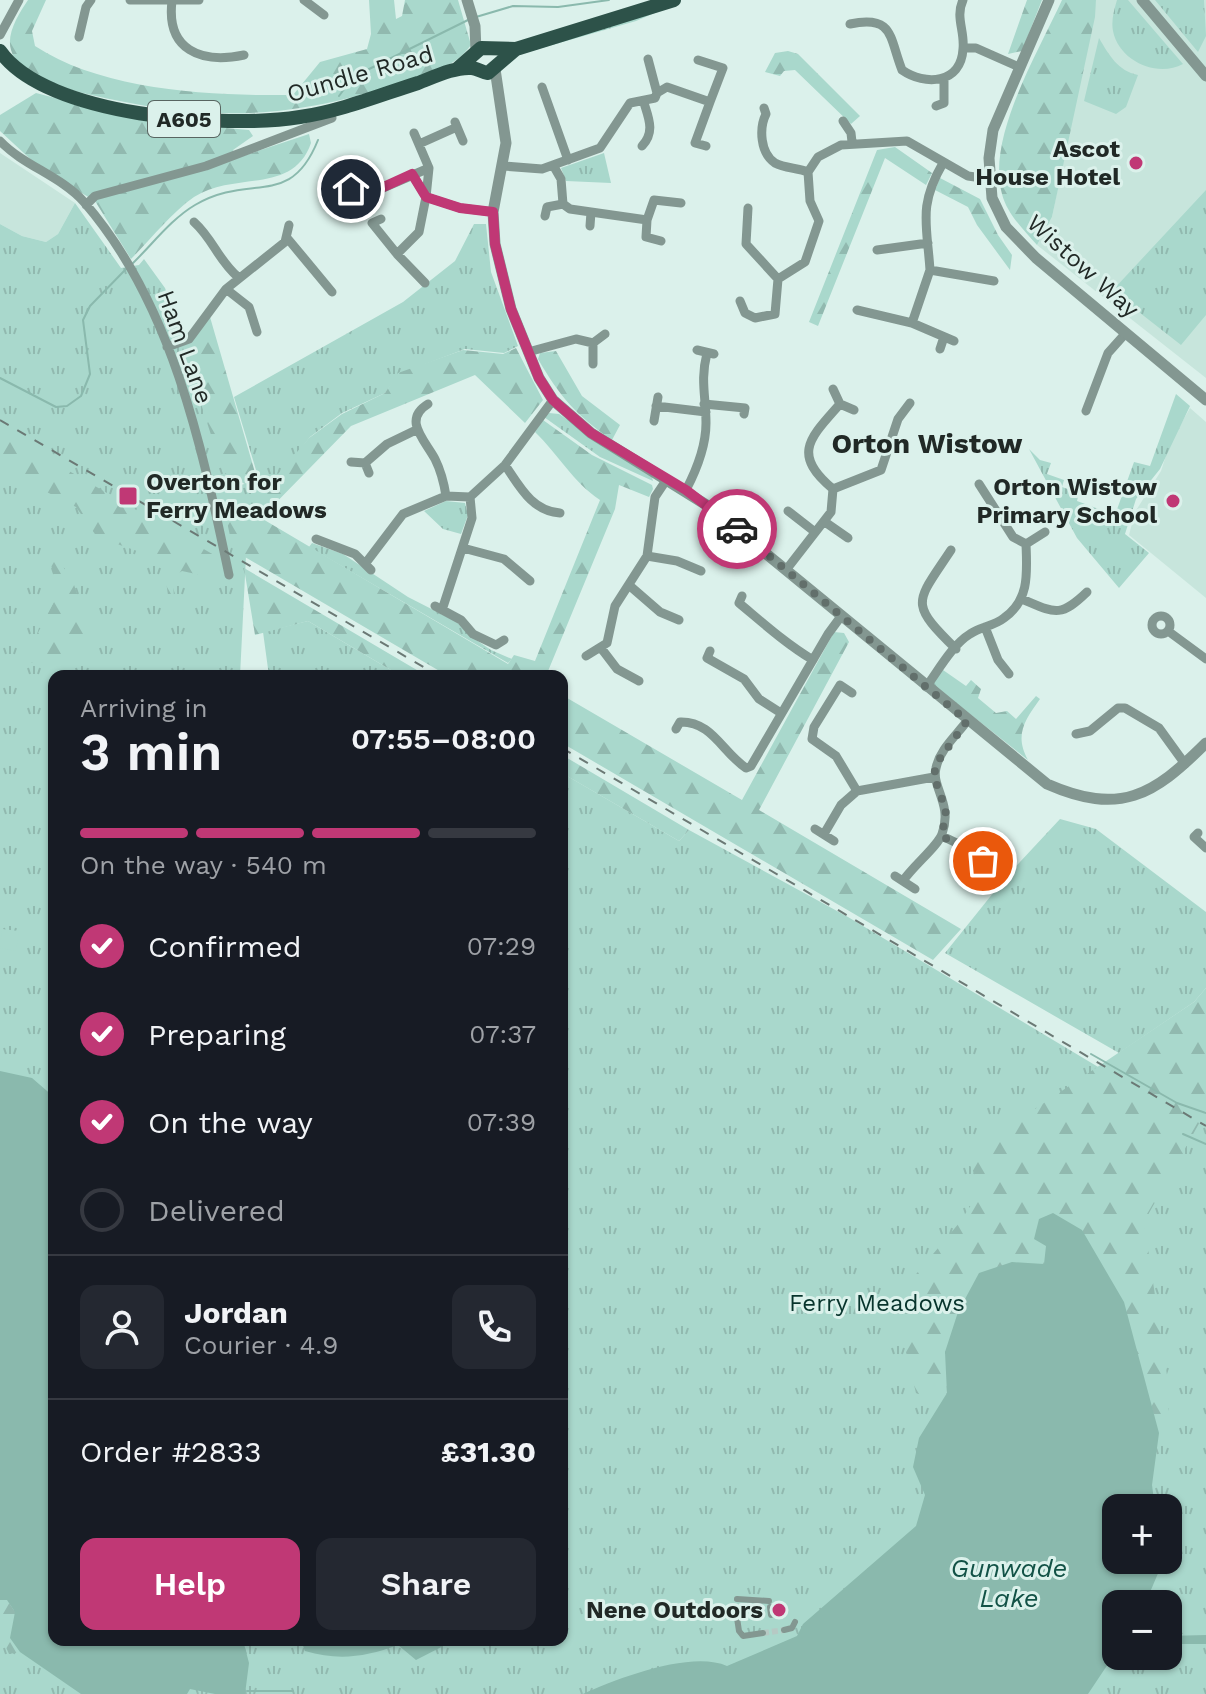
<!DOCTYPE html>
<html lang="en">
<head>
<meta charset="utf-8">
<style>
	:root { --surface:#171b24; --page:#242831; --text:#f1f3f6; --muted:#9ea1a6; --line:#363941; --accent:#c03875 }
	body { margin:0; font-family:"Work Sans",sans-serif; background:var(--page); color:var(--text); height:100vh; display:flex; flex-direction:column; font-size:30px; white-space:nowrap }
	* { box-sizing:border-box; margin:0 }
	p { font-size:26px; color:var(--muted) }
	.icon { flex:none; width:44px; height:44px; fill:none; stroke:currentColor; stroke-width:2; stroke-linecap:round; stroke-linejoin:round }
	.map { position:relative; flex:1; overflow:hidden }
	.drawer { position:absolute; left:48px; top:670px; width:520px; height:976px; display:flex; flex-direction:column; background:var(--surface); border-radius:16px; box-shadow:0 2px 6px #0004 }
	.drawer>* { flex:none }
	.fabs { position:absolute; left:1102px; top:1494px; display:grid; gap:16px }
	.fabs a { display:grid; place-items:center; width:80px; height:80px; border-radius:16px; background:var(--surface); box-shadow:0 2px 6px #0004; font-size:40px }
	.pin { position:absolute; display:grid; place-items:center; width:68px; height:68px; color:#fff; margin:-34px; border:4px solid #fff; border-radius:50%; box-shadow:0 2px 8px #0007 }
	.courier { position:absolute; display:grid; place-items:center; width:80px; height:80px; margin:-40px; border:6px solid #c03875; border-radius:50%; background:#fff; color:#222; box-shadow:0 2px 10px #0007 }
	.summary em { font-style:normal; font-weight:600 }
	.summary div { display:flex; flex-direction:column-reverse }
	.summary { display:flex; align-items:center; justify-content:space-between; height:136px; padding:0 32px }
	h1 { font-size:52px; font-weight:600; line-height:60px }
	.bar { display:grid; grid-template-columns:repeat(4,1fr); gap:12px 8px; align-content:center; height:96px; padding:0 32px }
	.bar i { height:10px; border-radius:6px; background:var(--line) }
	.bar .active { background:var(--accent) }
	.bar p { grid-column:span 4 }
	.line { display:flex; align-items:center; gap:20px; padding:0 32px; border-top:2px solid var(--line) }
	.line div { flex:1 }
	.round { display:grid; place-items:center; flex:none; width:84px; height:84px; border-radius:16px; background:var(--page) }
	ol { padding:0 32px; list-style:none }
	li { display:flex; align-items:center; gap:24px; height:88px }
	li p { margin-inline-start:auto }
	li .icon { padding:8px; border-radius:50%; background:var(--accent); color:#fff; stroke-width:4 }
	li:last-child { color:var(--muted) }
	li i { width:44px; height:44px; border:4px solid var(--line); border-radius:50% }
	.button { display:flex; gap:16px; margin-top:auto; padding:16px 32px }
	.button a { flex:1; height:92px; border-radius:16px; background:var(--accent); color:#fff; font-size:32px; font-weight:600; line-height:92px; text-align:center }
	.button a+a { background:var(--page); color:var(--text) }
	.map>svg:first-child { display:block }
</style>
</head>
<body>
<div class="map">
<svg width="1206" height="1694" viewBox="0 0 1206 1694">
	<defs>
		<pattern id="grass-tufts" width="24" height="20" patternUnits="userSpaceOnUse" patternTransform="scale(2)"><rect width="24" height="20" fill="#a9d8cc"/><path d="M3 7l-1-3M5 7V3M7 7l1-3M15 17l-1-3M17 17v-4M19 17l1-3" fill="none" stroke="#91b9af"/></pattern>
		<pattern id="forest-firs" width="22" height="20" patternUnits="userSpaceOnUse" patternTransform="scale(2)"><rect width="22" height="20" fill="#a9d8cc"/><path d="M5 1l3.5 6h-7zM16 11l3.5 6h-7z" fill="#91b9af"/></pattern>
	</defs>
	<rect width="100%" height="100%" fill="#dbf1eb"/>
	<path fill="#c7e5dc" d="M1096,0h110v378l-169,-133 15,-28z
		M0,153l75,50 -17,31 -12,8 -24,-6 -22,-12z
		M1190,408l16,14v176l-77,-63 6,-23 26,-41 9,-28z"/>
	<path fill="url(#grass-tufts)" fill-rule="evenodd" d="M1117,0h11l55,64c-26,14 -64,-3 -70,-33 -2,-10 1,-21 4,-31z
		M1155,0h49l2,36 -8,16z
		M678,3l-42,18 -115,33z
		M1099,38c10,17 19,33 39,37l-12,32 -10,7 -32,-13z
		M604,153l7,30 -45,-2 -5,-13z
		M1206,190v125l-25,30 -69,-54z
		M75,203l46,65 18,-3 5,-6 21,29 72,198 22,-6 -25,-83 169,-95 52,-41 19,-37h12l5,48 27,74 -14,7 -39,-4 -66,25 -14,19 -43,20 -32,24 -62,79 -8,160h-186v964h508v-867l117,68 10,-11 159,87 347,208 11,-14v583h-1206v-1470l22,12 24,6 12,-8zM1116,1508h52v52h-52zM1116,1604h52v52h-52z
		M1176,394l14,12 -30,63 -24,30 -11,35 24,19 -30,35 -42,-50 -48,-89 11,11 11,3 -4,11 17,6 -2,7 17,6 -2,8 38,14 19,-53 16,4z
		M549,413l10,1 93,63 1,4 -53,-24 -56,-40z
		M446,501l19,2 3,12 -7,19 -18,-5 -19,-18z
		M312,543l31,11 65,43 49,25 12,13 22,15 21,9 -4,4 -199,-116z
		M308,621l93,55h-132l-6,-44z
		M1060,819l36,10 110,83v76l-12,14 -75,51 -174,-100 61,-76z"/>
	<path fill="url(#forest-firs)" d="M28,0h18l-14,31 3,15c68,45 178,50 258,49l27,-33 47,-13 4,-15 -2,-34h25l2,19 6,-3 3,-16h53l13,45c-16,23 -43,28 -68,37 -117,39 -196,40 -316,12 -20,-5 -70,-20 -76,-44 -5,-16 8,-37 17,-50z
		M1027,0h15l-20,51 -14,3z
		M1062,0h34l-1,17 -43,200 -15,28c-13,-15 -30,-31 -35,-51 -16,-57 37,-143 60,-194z
		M788,51l10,3 62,62 -9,8 -56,-54 -11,1 -4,5 -15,-4 10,-19z
		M36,93l109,28 104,9 4,6 -20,14 4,8 72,-24 2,9c-18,52 -76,28 -117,54 -23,16 -43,42 -63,62l-36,-58 -55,-33 -40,-37v-16z
		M895,147l37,26 -6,12 -41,-27 -67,168 -9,-4 68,-172z
		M940,178l40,21 18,36 14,20 -2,15 -33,-45 -9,-18 -33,-17z
		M210,317l48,166 -6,5 -29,-16 -40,-124z
		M516,348l27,52 -18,23 -50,-48 -124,51 -90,92 247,146 6,-9 21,6 65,-161c-27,-18 -42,-46 -65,-68l8,-12 49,35 60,30 1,4 -4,8 -30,-12 -4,24 -69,167h-98l-215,-126 -7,-33 15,-12 3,1 -1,-5 36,-28 30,-35 33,-24 43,-21 13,-20 65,-23 40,4z
		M556,351l26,45 38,29 -8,15c-36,-25 -52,-43 -74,-81l2,-6z
		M0,431l214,124 5,24 -37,-8 -9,6 1,23 -5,2 -6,-42 -66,-23 -21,-30 -76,-39z
		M40,536l32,43 20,58 -7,18 -63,9 38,-74z
		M244,568l183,108h-26l-93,-55 -53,14z
		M834,632l10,1 5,9 -90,168 202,119 -28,31 -371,-217v-48l180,105z
		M943,670l23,16 5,-6 10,9 -3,9 18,15 11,-2 9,8 20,-23 4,3c-15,21 -26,36 -12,61l-96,-76z
		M562,755l12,7 115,68 -10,11 -112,-65 -5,-3z
		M562,887l11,2 -11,64z
		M1206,988v123l-62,111 24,160 1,55 -10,-4 -13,-45 -107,-169 -4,20 11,7 -2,18 -32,-2 -67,90 2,41 -10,10 -21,-10 -10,-41 -5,-60 59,-70 22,-34 -17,-32 229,-154z
		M0,1600h7l8,12 -5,26 10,14 -11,2 -9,-20z
		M1206,1619v16l-38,1v-16z"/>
	<path fill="#a9d8cc" d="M2,929l17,2 -3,20 -16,-3z"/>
	<path fill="#8ab9ad" d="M0,1071l32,7 22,19v543h189l6,23 -4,31h-30l-25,-5 -3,5h-106l-61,-42 -10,-14 5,-26 -8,-12h-7z
		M1053,1213l29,17 42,72 35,131 -7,52 3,23h-39v52h42l1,11 -14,33h-29v48l-28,42h-505c35,-16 109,-44 144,-28l70,-30 6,-12 113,-98 9,-31 -12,-28 6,-29 28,-45 -2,-41 13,-40 21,-39 33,-11 32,2 2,-18 -12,-7 5,-20z
		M1206,1635v9h-38v-8z
		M301,1640h154l-39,20 -18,-15c-33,12 -59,16 -93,6z"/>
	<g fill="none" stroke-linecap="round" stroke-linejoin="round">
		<path stroke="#8ab9ad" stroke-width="2" d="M476,17l37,-11 45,1 51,-7
			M339,96l14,-19 117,-58
			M131,265c20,-19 40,-46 64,-60 56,-33 95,5 123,-65
			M0,378l56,29 11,-1 14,-10 9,-22 -7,-54 7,-14 36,-37
			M1091,1054l86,49 29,10
			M1183,1134l23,10
			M247,1691h46"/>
		<path stroke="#b6c9c4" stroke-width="6" stroke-dasharray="6 3" stroke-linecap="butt" d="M763,1633l21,-3"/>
		<path stroke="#839791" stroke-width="6" d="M737,1599l32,2
			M770,1607l1,8
			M737,1618l2,13 4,5 20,-3
			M784,1630l8,-2 3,-6"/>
		<path stroke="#839791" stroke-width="9" d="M130,0h69
			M304,0l20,15
			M172,1c-6,49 29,63 72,54
			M850,24c44,-9 39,13 52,46 23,16 59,14 61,-21 2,-18 -8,-32 0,-49
			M0,35l19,-35
			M79,37l7,-30 5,-7
			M964,48h12l43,19
			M648,59l9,34
			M542,87l26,73
			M936,106l8,-3v-24
			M764,108l2,6c-7,14 -6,39 9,49 9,5 23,5 33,9l10,-15 23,-12 66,-4 61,35 21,3
			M843,121l8,12 1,9
			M455,122l8,19
			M0,141c24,25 61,35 84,61 88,101 118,245 145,373
			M419,144l38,-17
			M642,146c13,-14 7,-27 2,-43
			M706,146l-11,-3 15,-41
			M943,163c-25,43 -16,61 -13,107l64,11
			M503,166l39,3 58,-21 30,-45 25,-5 2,-5 10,-6 43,15 13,-34 -25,-8
			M412,174l14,23
			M351,189l4,11 74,-32 -15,-35
			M426,197l3,-29
			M563,204l7,5 77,11 7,-20 27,3
			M86,205l9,-9 111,-30 126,-48
			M748,208l-2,36 32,35
			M545,216l2,-9 16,-3 -2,-25 -8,-14
			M381,219l-9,4 25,31 22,-22 7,-35 34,11 33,4
			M647,220l-1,17 15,4
			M194,222c19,17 24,38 44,55
			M590,226l1,-14
			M288,239l44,53
			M877,250l51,-7
			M397,254l28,29
			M930,270l-18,53 42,18
			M226,289l23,18 8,25
			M740,301l5,12 10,5 20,-4 3,-35 27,-17 14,-41 -9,-20 -2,-29
			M857,310l55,13
			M593,343l12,-9
			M167,347l22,-8 37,-50 59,-47 4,-17
			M940,349l4,-12
			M697,350l17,4
			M528,352l48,-13 17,4v21
			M833,389l7,15 14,6
			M428,404c-26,16 -3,36 7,55 6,12 9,24 11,37
			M704,404l41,4 -1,6
			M656,406l50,6
			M1086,411l22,-58 17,-19
			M654,421l4,-24
			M351,462l14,1 4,10
			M365,463l22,-19 29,-14
			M505,465c15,22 27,46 55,48
			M833,489l48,-19 17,-51 12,-16
			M686,490c11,-21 20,-43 20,-67 0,-27 -6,-42 1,-70
			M788,511l27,21
			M825,522l23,16
			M316,539l39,15 16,16
			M1026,544l19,-12
			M463,548l41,11 26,22
			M951,550c-35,53 -43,52 5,99
			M647,556l30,5 24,10
			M365,564l38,-50 43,-18 24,1 35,-32 48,-65
			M786,570l45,-58 2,-23c-42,-35 -23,-51 7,-85
			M630,586l30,26 19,8
			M742,596l-3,7c24,20 46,40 74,57
			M1022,599c33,14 38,19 65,-7
			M435,606l26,14 12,14 23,11 8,-5
			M442,610l30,-92 -2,-21
			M1152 625a9 9 0 1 1 18 0a9 9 0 1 1-18 0Z
			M985,627l13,33 11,14
			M1168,631l38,28
			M601,648l16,21 22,12
			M710,651l-3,7 37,21 15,20 22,14
			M586,656l21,-13 8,-37 32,-50 8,-59 12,-18
			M926,687c12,-16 26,-42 44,-53 10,-7 24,-8 34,-16 26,-18 23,-46 22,-74l-13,-7 -34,-53
			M852,693l-12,-8 -26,42 -2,12 24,17 21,35 77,-14
			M676,729l4,-7c32,-1 42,30 66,46l5,-2 77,-132 14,-19
			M1076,734l14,-3 28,-23h7l34,20 26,36
			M815,829l19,12
			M1198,833l-4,4 12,11
			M824,834l17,-29 16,-14
			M942,836l23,11 26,20
			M985,875l16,-19
			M895,876l20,13
			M903,881c10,-15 35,-35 39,-47 11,-30 -11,-47 -6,-66 4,-19 20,-32 31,-47"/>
		<path stroke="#839791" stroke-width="11" d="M467,0l8,26 1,26
			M1049,0l-56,130 -4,28 3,40 14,29 30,31 170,142
			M1142,0l64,76
			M495,69l11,74 -13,69 2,32 16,65 28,69 14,22 38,33 117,73 339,278c73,32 106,12 159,-41"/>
		<path stroke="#2d5249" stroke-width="14" d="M0,51c46,66 226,78 300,66 41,-6 80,-22 118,-34 16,-6 36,-16 53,-15 6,0 10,4 17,5l28,-24
			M457,69l24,-21 35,1 158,-49"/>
		<path stroke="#6b7975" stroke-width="2" stroke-dasharray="10 10" stroke-linecap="butt" d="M0,420l439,256
			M562,748l644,378"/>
	</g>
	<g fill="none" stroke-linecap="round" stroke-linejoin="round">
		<path stroke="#626f6b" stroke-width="8" stroke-dasharray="0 14.4" d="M737,529l230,192 -31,43 -2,13 12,33 -4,26 41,25"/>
		<path stroke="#c03875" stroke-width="10" d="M351,189l4,11 57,-26 14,23 34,11 33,4 2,32 16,65 28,69 14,22 38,33 95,57 51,39"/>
	</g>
	<g fill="#c03875" stroke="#dbf1eb" stroke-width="3">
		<circle cx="1136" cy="163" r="8"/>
		<rect x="118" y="486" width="20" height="20" rx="4"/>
		<circle cx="1173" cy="501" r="8"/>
		<circle cx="779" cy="1610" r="8"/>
	</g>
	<g text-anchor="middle" stroke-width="6" stroke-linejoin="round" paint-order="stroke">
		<rect fill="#dbf1eb" stroke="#596561" stroke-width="2" x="148" y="101" width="72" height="36" rx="6"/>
		<g font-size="22" font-weight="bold" fill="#212926">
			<text x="184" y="127">A605</text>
		</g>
		<g font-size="24" fill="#212926" stroke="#dbf1eb">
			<text transform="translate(360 74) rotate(-16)" y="8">Oundle Road</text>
			<text transform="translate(1083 266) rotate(42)" y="8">Wistow Way</text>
			<text transform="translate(185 347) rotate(70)" y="8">Ham Lane</text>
		</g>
		<g font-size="24" font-weight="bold" fill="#212926" stroke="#dbf1eb" text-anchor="end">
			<text x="1120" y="157">Ascot<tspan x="1120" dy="28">House Hotel</tspan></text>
			<text x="146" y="490" text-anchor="start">Overton for<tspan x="146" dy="28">Ferry Meadows</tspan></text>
			<text x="1157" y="495">Orton Wistow<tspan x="1157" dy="28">Primary School</tspan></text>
			<text x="763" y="1618">Nene Outdoors</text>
		</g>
		<g font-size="24" fill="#07342c" stroke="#dbf1eb">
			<text x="877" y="1311">Ferry Meadows</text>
		</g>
		<g font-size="26" font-style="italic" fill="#125246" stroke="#dbf1eb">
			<text x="1009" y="1577">Gunwade<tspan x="1009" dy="30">Lake</tspan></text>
		</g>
		<g font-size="28" font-weight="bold" fill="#212926" stroke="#dbf1eb">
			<text x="927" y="453">Orton Wistow</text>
		</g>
	</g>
</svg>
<div class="fabs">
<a>+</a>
<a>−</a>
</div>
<div class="pin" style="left:983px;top:861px;background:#ea580c"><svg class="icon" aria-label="bag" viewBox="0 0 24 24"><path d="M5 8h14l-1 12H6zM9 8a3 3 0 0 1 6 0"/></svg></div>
<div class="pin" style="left:351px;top:189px;background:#1f2937"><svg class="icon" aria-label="home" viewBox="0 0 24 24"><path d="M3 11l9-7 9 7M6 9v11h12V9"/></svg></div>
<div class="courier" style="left:737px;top:529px"><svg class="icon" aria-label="car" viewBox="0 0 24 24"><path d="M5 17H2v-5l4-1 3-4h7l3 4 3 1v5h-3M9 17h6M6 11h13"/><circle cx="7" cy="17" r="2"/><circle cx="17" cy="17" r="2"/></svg></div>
<section class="drawer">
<div class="summary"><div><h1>3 min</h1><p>Arriving in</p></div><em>07:55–08:00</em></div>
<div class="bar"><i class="active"></i><i class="active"></i><i class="active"></i><i></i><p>On the way · 540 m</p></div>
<ol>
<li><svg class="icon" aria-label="check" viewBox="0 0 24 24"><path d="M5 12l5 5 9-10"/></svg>Confirmed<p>07:29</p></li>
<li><svg class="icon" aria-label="check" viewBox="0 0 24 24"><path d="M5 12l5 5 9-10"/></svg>Preparing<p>07:37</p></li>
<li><svg class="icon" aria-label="check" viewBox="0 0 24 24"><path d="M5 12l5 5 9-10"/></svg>On the way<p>07:39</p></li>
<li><i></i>Delivered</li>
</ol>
<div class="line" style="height:144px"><a class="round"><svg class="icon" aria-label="person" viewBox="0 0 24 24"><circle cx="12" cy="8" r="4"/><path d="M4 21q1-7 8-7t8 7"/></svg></a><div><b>Jordan</b><p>Courier · 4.9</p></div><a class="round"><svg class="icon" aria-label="phone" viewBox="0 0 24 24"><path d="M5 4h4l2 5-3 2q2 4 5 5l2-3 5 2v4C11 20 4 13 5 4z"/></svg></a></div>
<div class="line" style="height:104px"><div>Order #2833</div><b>£31.30</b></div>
<div class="button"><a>Help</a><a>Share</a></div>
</section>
</div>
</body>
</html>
